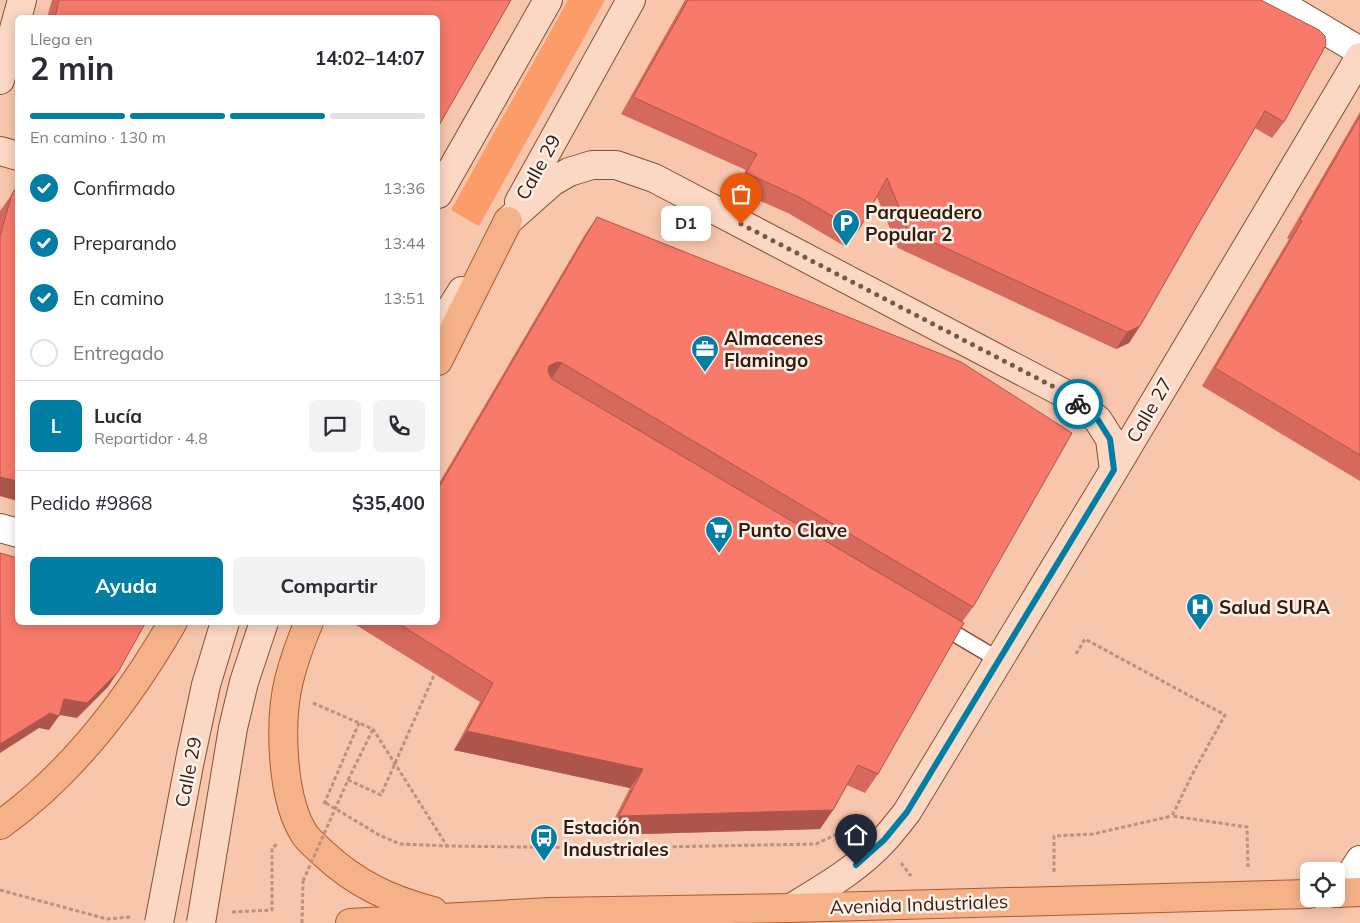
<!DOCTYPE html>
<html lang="es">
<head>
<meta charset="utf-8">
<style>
	:root { --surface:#fff; --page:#f2f2f3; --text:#2b2b33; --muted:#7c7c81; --line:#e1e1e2; --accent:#027da4 }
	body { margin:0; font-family:Mulish,sans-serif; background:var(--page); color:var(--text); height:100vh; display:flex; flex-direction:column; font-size:19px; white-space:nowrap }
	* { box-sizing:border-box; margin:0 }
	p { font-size:16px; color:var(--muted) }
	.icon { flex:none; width:28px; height:28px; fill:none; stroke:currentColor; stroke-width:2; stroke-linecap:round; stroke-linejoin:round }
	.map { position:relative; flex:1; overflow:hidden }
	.drawer { position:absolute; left:15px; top:15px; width:425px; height:610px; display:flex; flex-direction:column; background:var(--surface); border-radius:8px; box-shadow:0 2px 12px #0003 }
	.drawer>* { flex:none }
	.buttons { position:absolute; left:1300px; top:862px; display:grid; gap:10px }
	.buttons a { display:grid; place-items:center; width:45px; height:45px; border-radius:8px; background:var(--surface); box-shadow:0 2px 12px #0003; font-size:25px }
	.pin { position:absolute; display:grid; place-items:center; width:42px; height:42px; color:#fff; margin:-51px -21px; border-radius:50% 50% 50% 0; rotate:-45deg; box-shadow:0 0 5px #0007 }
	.pin .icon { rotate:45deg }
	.courier { position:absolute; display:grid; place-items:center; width:50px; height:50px; margin:-25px; border:4px solid #027da4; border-radius:50%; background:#fff; color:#222; box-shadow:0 1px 6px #0007 }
	.bubble { position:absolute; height:35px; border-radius:8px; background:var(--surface); box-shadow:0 2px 12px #0003; font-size:16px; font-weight:700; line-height:35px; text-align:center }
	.overview em { font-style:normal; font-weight:700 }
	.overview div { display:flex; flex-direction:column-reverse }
	.overview { display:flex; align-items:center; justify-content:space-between; height:85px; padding:0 15px }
	h1 { font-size:32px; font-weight:700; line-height:38px }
	.bar { display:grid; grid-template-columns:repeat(4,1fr); gap:8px 5px; align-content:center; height:60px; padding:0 15px }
	.bar i { height:6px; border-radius:4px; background:var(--line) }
	.bar .current { background:var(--accent) }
	.bar p { grid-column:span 4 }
	.line { display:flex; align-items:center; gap:12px; padding:0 15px; border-top:1px solid var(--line) }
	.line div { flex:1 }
	.round { display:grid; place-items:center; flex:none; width:52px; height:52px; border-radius:8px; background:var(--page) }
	ol { padding:0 15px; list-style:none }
	li { display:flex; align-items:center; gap:15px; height:55px }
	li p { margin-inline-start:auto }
	li .icon { padding:5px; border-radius:50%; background:var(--accent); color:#fff; stroke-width:4 }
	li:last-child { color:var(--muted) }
	li i { width:28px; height:28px; border:2px solid var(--line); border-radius:50% }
	.button { display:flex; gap:10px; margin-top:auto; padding:10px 15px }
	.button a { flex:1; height:58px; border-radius:8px; background:var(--accent); color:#fff; font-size:20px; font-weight:700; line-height:58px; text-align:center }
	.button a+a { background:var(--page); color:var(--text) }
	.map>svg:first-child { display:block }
</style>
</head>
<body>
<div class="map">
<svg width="1360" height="923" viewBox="0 0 1360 923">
	<rect width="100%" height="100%" fill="#f7c6ac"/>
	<path fill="#fb9c69" d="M568,0h37l-126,226 -28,-16z"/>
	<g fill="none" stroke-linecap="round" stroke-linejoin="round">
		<defs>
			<path id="lane" d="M940,625l59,35"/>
			<path id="street" d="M1274,0l86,51
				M0,528l18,5
				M1339,893l21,-33"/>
			<path id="secondary" d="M0,80l22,-80
				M0,151l18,5
				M438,194l110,-194
				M519,202l112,-202
				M508,221l44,-39 17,-10 23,-7h24l38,13 415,218 29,24 12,19 4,31
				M438,329l24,-38
				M791,908c33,-20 68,-40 94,-69 8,-9 15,-18 22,-27l207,-342 246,-413"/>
			<path id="primary" d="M438,361l70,-140
				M309,622c-8,19 -15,38 -20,58 -10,41 -8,119 16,155 5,7 13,13 19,19 32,30 67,46 109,57
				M0,825c73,-52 128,-125 173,-203
				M1336,893l24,-1
				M350,923l200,-11 241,-4 518,-14"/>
		</defs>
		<use href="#lane" stroke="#855033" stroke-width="18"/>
		<use href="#street" stroke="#855033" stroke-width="30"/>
		<use href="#secondary" stroke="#855033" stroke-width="30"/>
		<use href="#primary" stroke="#ad5b2a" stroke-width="30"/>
		<path stroke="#bc927d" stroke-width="3" stroke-dasharray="4 2.5" stroke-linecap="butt" d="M1076,654l9,-15 140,76 -31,56 -22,45 75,11 1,40
			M313,703l60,26 74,117
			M348,780l25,-51
			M326,803l53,32 21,9 47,2 158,2 211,-4 42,-20
			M324,804l35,-81
			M901,863l10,13
			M1054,872v-36l39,-2 79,-18
			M0,890l107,29 24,-2
			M232,912l40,-2v-62l5,-4
			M302,923l1,-42"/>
		<use href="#lane" stroke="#fff" stroke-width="15"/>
		<use href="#street" stroke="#fff" stroke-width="28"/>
		<use href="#secondary" stroke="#fad8c4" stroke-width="28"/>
		<use href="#primary" stroke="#f5b288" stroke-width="28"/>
		<defs>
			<path id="secondary-bridge" d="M159,923l31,-163 16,-75 19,-63
				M201,923l32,-195 11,-46 20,-60"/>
		</defs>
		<use href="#secondary-bridge" stroke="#855033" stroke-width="30" stroke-linecap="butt"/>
		<path stroke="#bc927d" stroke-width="3" stroke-dasharray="4 2.5" stroke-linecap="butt" d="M303,881l45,-101 33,15 54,-122"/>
		<use href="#secondary-bridge" stroke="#fad8c4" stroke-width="28"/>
	</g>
	<path fill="#d4695c" d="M52,0h459l-73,18h-391z
		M685,0h576l23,122 -12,16 -17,-10 -55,93 -60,105 -11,17 -13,6 -218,-101 -21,-51 -19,34 -12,16 -58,-34 -53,-23 11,-20 -125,-56z
		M1360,112v369l-158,-95 87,-147 -2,-1z
		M18,186v315l-18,-5v-285z
		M597,217l376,390 -11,15 -84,152 -13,19 -18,-8 -14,25 -13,19 -214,6 24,-47 -176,-38 26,-48 -124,-77 1,-3h81v-137l146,-249z"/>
	<path fill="#ad554b" d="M1140,326l-11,17 -13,6 11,-17z
		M557,362l5,1 -13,19 -5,-1 5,-15z
		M0,477l18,4v20l-18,-5z
		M118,672l-10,15 -31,31 -23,-4 10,-15z
		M50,713l9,3 -10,14 -10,-2 -39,25v-9z
		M467,731l176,38 -13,19 -176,-38z
		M833,810l-13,19 -214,6 13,-19z"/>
	<path fill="#f77a6b" stroke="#ad554b" d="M59,0h452l-73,127v-109h-383z
		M688,0h573l58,30 6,6 1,9 -42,77 -19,-11 -65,110 -60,105 -13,6 -218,-101 -22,-53 -29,53 -59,-34 -53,-24 11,-19 -124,-57z
		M1360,116v339l-145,-87 87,-147 -2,-1z
		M17,186h1v295l-18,-4v-241l12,-42z
		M597,217l364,145 111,71 -99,174 -411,-244 -5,-1 -8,4 -1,6 4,7 412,244 -86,151 -20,-9 -25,45 -214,6 24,-47 -176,-38 26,-48 -97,-61h42v-133z
		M0,553l18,5v64h128l-28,50 -31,31 -23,-4 -5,17 -9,-3 -50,31z"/>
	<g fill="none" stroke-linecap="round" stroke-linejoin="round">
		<path stroke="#775746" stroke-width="5" stroke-dasharray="0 9" d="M741,224l313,163 24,17"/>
		<path stroke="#027da4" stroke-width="6" d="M856,865l28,-25 23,-28 207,-342 -4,-31 -12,-19 -20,-16"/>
	</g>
	<defs>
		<symbol id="parking-pin" viewBox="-11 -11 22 30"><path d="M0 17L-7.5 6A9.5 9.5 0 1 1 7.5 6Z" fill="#027da4" stroke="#fdf0e9"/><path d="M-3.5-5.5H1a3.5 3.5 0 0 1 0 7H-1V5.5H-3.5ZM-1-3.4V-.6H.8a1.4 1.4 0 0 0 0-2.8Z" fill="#fff"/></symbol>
		<symbol id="office-pin" viewBox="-11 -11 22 30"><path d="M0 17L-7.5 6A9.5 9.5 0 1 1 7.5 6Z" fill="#027da4" stroke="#fdf0e9"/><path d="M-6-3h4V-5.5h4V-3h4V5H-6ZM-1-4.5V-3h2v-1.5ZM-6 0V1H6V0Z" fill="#fff"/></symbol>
		<symbol id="supermarket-pin" viewBox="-11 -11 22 30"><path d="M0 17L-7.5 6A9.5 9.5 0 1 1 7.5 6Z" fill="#027da4" stroke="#fdf0e9"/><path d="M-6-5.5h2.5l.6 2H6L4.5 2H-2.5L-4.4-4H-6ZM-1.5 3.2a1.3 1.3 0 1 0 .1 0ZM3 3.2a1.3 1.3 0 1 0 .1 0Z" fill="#fff"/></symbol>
		<symbol id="hospital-pin" viewBox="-11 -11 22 30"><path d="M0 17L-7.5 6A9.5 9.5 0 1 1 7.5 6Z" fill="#027da4" stroke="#fdf0e9"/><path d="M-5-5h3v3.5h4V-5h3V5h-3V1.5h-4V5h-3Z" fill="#fff"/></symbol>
		<symbol id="bus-pin" viewBox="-11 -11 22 30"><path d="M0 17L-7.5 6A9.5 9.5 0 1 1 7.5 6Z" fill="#027da4" stroke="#fdf0e9"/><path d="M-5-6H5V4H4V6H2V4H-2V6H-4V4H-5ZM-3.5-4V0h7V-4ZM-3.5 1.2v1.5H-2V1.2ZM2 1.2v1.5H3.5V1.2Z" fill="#fff"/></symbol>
	</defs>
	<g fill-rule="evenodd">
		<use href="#parking-pin" x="830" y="207" width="32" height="43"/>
		<use href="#office-pin" x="689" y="333" width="32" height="43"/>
		<use href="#supermarket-pin" x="703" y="514" width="32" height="43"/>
		<use href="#hospital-pin" x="1184" y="591" width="32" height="43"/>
		<use href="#bus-pin" x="528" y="822" width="32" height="43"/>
	</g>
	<g text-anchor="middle" stroke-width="5" stroke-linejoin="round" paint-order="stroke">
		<g font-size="19" fill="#321b0f" stroke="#fdf0e9">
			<text transform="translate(538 167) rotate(-61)" y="7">Calle 29</text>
			<text transform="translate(1149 410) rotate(-60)" y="7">Calle 27</text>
			<text transform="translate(188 772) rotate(-79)" y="7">Calle 29</text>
			<text transform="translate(919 904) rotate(-2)" y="7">Avenida Industriales</text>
		</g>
		<g font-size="19" font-weight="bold" fill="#321b0f" stroke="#fdf0e9" text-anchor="start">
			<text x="865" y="219">Parqueadero<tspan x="865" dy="22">Popular 2</tspan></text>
			<text x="724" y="345">Almacenes<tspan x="724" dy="22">Flamingo</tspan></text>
			<text x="738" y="537">Punto Clave</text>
			<text x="1219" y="614">Salud SURA</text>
			<text x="563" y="834">Estación<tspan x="563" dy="22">Industriales</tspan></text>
		</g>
	</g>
</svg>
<div class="buttons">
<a><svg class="icon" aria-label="locate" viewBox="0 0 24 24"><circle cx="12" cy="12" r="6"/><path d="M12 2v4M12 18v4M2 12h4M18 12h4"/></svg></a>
</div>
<div class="pin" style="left:741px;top:224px;background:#ea580c"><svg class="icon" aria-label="bag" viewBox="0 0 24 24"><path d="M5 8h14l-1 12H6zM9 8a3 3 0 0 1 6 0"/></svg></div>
<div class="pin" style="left:856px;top:865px;background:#1f2937"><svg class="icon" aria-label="home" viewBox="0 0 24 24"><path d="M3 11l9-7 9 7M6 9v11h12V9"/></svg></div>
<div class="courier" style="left:1078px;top:404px"><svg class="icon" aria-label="bike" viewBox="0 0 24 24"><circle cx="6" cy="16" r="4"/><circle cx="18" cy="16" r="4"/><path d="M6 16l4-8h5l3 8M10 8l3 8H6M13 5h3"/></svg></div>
<div class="bubble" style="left:661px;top:206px;width:50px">D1</div>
<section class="drawer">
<div class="overview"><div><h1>2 min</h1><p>Llega en</p></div><em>14:02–14:07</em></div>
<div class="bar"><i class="current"></i><i class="current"></i><i class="current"></i><i></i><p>En camino · 130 m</p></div>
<ol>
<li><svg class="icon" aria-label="check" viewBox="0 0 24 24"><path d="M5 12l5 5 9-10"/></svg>Confirmado<p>13:36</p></li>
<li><svg class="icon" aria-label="check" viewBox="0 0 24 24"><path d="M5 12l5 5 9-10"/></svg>Preparando<p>13:44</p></li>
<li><svg class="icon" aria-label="check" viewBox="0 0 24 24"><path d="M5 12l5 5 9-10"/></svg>En camino<p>13:51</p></li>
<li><i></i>Entregado</li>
</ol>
<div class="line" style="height:90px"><b class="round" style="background:var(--accent);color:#fff">L</b><div><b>Lucía</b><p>Repartidor · 4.8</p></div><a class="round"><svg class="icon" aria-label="chat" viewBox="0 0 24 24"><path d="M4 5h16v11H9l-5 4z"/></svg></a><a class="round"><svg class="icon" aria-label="phone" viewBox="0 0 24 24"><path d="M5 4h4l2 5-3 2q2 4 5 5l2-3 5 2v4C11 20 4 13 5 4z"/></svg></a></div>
<div class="line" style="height:65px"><div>Pedido #9868</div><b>$35,400</b></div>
<div class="button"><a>Ayuda</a><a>Compartir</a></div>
</section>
</div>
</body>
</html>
